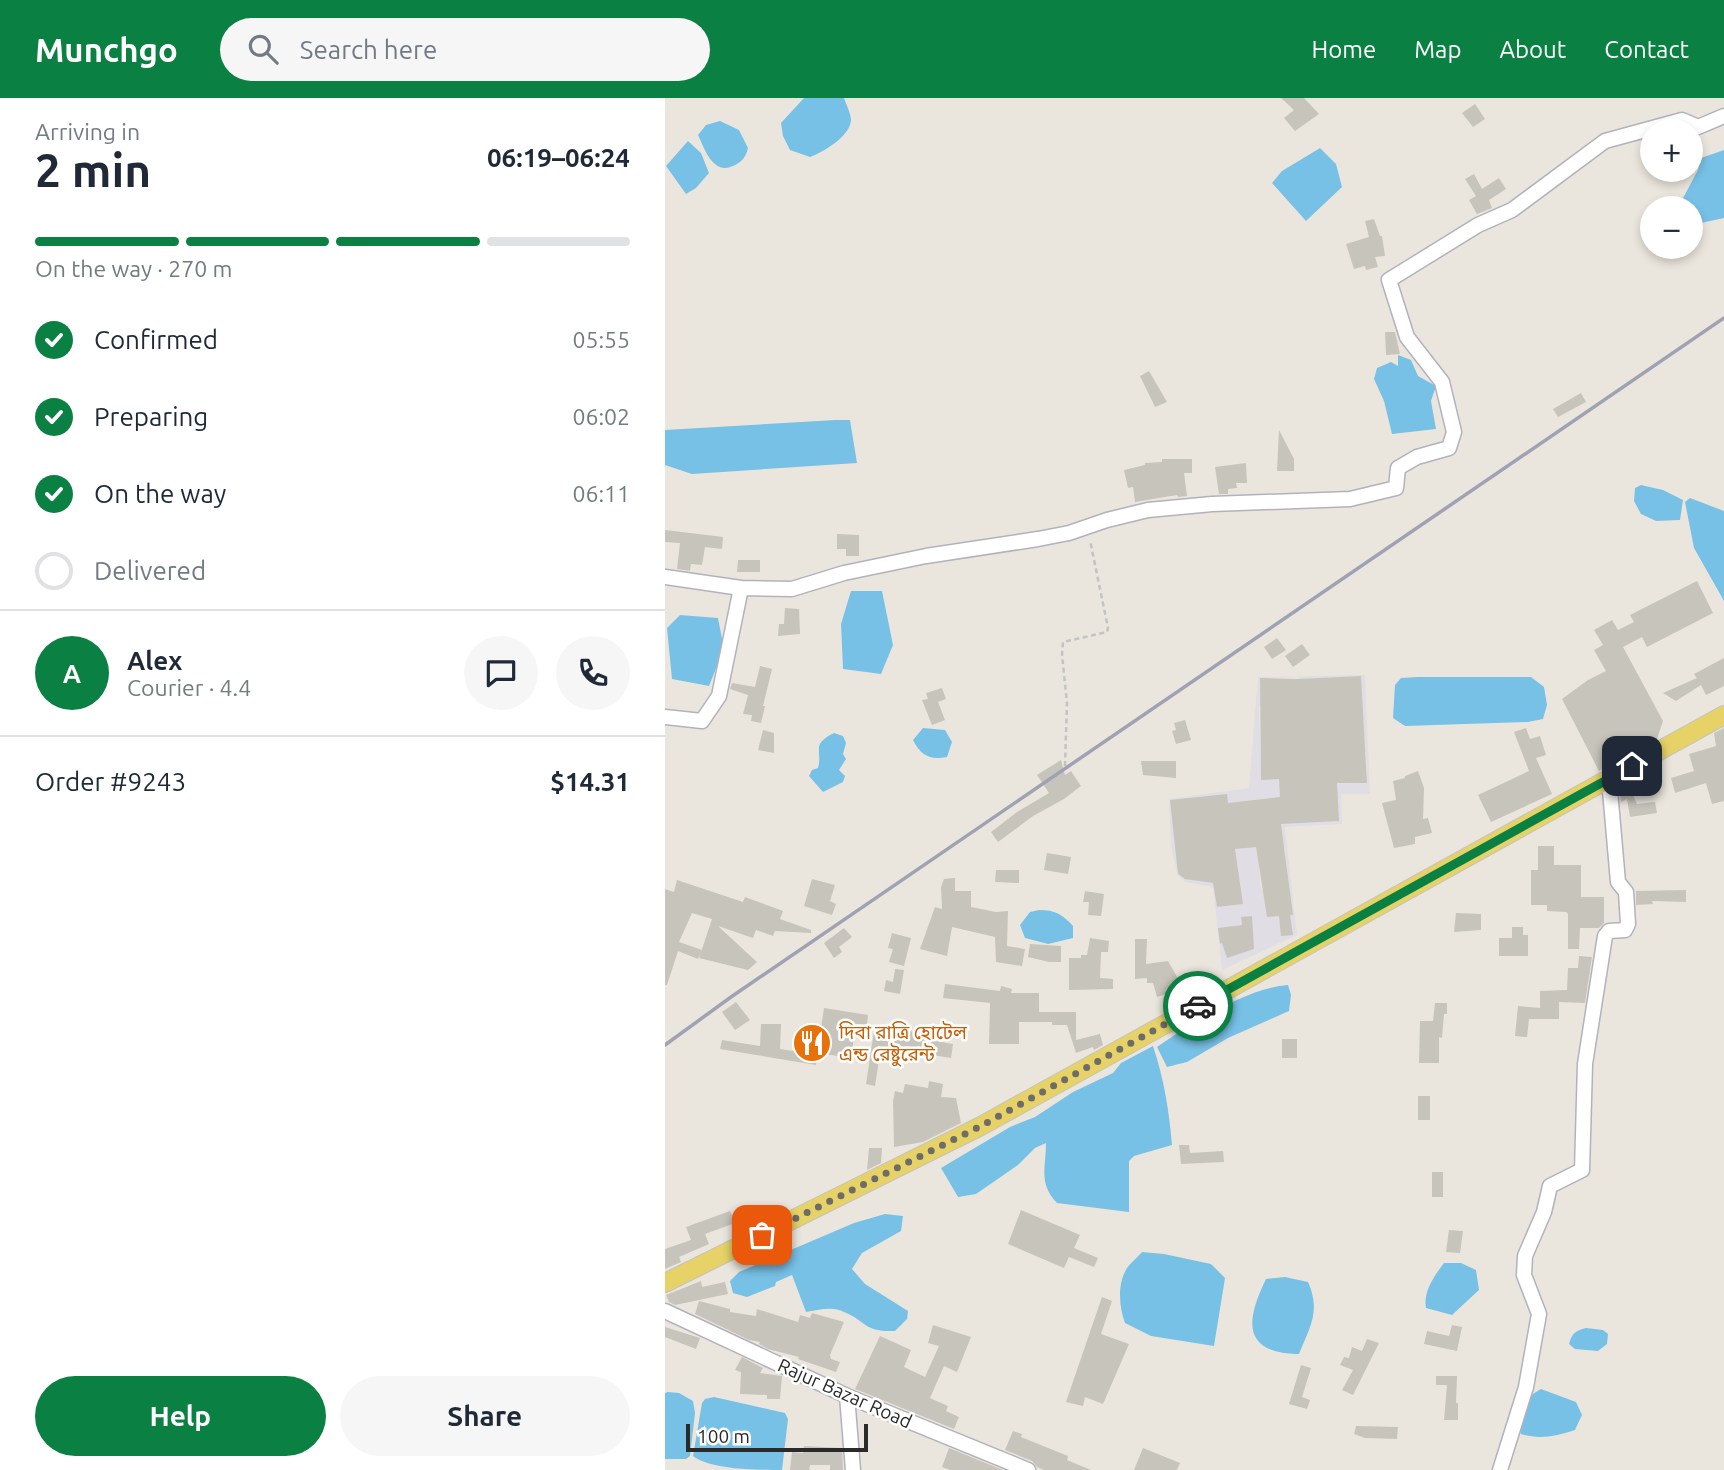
<!DOCTYPE html>
<html lang="en">
<head>
<meta charset="utf-8">
<style>
	:root { --surface:#fff; --page:#f6f6f7; --text:#1f2937; --muted:#747a83; --line:#e0e1e3; --accent:#0b8043 }
	body { margin:0; font-family:Ubuntu,"Noto Sans Bengali",sans-serif; background:var(--page); color:var(--text); height:100vh; display:flex; flex-direction:column; font-size:26px; white-space:nowrap }
	* { box-sizing:border-box; margin:0 }
	p { font-size:23px; color:var(--muted) }
	.icon { flex:none; width:38px; height:38px; fill:none; stroke:currentColor; stroke-width:2; stroke-linecap:round; stroke-linejoin:round }
	.map { position:relative; flex:1; overflow:hidden }
	.panel { display:flex; flex-direction:column; background:var(--surface); width:665px }
	.panel>* { flex:none }
	.buttons { position:absolute; left:975px; top:21px; display:grid; gap:14px }
	.buttons a { display:grid; place-items:center; width:63px; height:63px; border-radius:50%; background:var(--surface); box-shadow:0 4px 10px #0003; font-size:35px }
	.scale { position:absolute; left:21px; bottom:18px; width:182px; box-sizing:border-box; padding-left:7px; border:4px solid #2a2a2a; border-top:0; font-size:19px; line-height:24px; white-space:nowrap; color:#2a2a2a; -webkit-text-stroke:5px #fff; paint-order:stroke }
	.pin { position:absolute; display:grid; place-items:center; width:60px; height:60px; color:#fff; margin:-30px; border-radius:14px; box-shadow:0 4px 10px #0006 }
	.courier { position:absolute; display:grid; place-items:center; width:70px; height:70px; margin:-35px; border:5px solid #0b8043; border-radius:50%; background:#fff; color:#222; box-shadow:0 2px 9px #0007 }
	.headline em { font-style:normal; font-weight:700 }
	.headline div { display:flex; flex-direction:column-reverse }
	.headline { display:flex; align-items:center; justify-content:space-between; height:119px; padding:0 35px }
	h1 { font-size:46px; font-weight:700; line-height:52px }
	.bar { display:grid; grid-template-columns:repeat(4,1fr); gap:10px 7px; align-content:center; height:84px; padding:0 35px }
	.bar i { height:9px; border-radius:5px; background:var(--line) }
	.bar .on { background:var(--accent) }
	.bar p { grid-column:span 4 }
	.line { display:flex; align-items:center; gap:18px; padding:0 35px; border-top:2px solid var(--line) }
	.line div { flex:1 }
	.round { display:grid; place-items:center; flex:none; width:74px; height:74px; border-radius:37px; background:var(--page) }
	ol { padding:0 35px; list-style:none }
	li { display:flex; align-items:center; gap:21px; height:77px }
	li p { margin-inline-start:auto }
	li .icon { padding:7px; border-radius:50%; background:var(--accent); color:#fff; stroke-width:4 }
	li:last-child { color:var(--muted) }
	li i { width:38px; height:38px; border:4px solid var(--line); border-radius:50% }
	.button { display:flex; gap:14px; margin-top:auto; padding:14px 35px }
	.button a { flex:1; height:80px; border-radius:42px; background:var(--accent); color:#fff; font-size:28px; font-weight:700; line-height:80px; text-align:center }
	.button a+a { background:var(--page); color:var(--text) }
	header { display:flex; align-items:center; gap:42px; box-sizing:border-box; height:98px; padding:0 35px; background:var(--accent); color:#fff }
	header strong { font-size:33px }
	nav { display:flex; gap:38px; margin-inline-start:auto; font-size:24px }
	.search { width:490px; height:63px; background:var(--page); display:flex; align-items:center; gap:18px; box-sizing:border-box; padding:0 24px; border-radius:38px; color:var(--muted); font-size:26px }
	main { display:flex; flex:1; min-height:0 }
	.map>svg:first-child { display:block }
</style>
</head>
<body>
<header>
<strong>Munchgo</strong>
<div class="search"><svg class="icon" aria-label="search" viewBox="0 0 24 24"><circle cx="10" cy="10" r="6"/><path d="M15 15l6 6"/></svg>Search here</div>
<nav><a>Home</a><a>Map</a><a>About</a><a>Contact</a></nav>
</header>
<main>
<section class="panel">
<div class="headline"><div><h1>2 min</h1><p>Arriving in</p></div><em>06:19–06:24</em></div>
<div class="bar"><i class="on"></i><i class="on"></i><i class="on"></i><i></i><p>On the way · 270 m</p></div>
<ol>
<li><svg class="icon" aria-label="check" viewBox="0 0 24 24"><path d="M5 12l5 5 9-10"/></svg>Confirmed<p>05:55</p></li>
<li><svg class="icon" aria-label="check" viewBox="0 0 24 24"><path d="M5 12l5 5 9-10"/></svg>Preparing<p>06:02</p></li>
<li><svg class="icon" aria-label="check" viewBox="0 0 24 24"><path d="M5 12l5 5 9-10"/></svg>On the way<p>06:11</p></li>
<li><i></i>Delivered</li>
</ol>
<div class="line" style="height:126px"><b class="round" style="background:var(--accent);color:#fff">A</b><div><b>Alex</b><p>Courier · 4.4</p></div><a class="round"><svg class="icon" aria-label="chat" viewBox="0 0 24 24"><path d="M4 5h16v11H9l-5 4z"/></svg></a><a class="round"><svg class="icon" aria-label="phone" viewBox="0 0 24 24"><path d="M5 4h4l2 5-3 2q2 4 5 5l2-3 5 2v4C11 20 4 13 5 4z"/></svg></a></div>
<div class="line" style="height:91px"><div>Order #9243</div><b>$14.31</b></div>
<div class="button"><a>Help</a><a>Share</a></div>
</section>
<div class="map">
<svg width="1059" height="1372" viewBox="0 0 1059 1372">
	<rect width="100%" height="100%" fill="#ebe6dd"/>
	<path fill="#e0dde4" fill-rule="evenodd" d="M700,577l5,119h-29l1,30 -57,3 12,108 -75,35 -9,-83 -28,-5 -7,-7 -7,-28 -2,-48 80,-11 9,-111zM696,578l1,29 -57,2 -1,-28zM634,579v22h-39v-21zM623,606l-27,75 -2,-74zM701,654l1,31 -59,1v-31zM672,695l2,28 -57,3zM620,749l4,39 -28,3 -4,-39zM575,785l3,21 -26,3 -3,-21zM585,818l3,23 -33,5 -1,-16 23,-3 -1,-7z"/>
	<path fill="#78c1e6" d="M139,0h40c2,6 7,16 7,22 -1,17 -28,32 -41,37l-20,-7 -7,-14 -2,-13z
		M55,23l19,9 9,18c-2,9 -6,14 -15,18 -20,9 -28,-16 -35,-31l8,-10z
		M23,43l13,12 8,20 -13,15 -10,6 -20,-28z
		M655,50l16,16 6,23 -36,34 -34,-38 10,-12z
		M1059,52v68l-23,5 -19,-23 16,-30 3,-12z
		M733,257l13,5 7,16 18,10 -5,15 5,28 -44,5 -8,-33 -10,-22 3,-11 14,-6 7,4z
		M170,322h15l7,43 -165,11 -27,-9v-35z
		M976,387l22,5 20,10 -3,20 -24,1 -15,-7 -7,-13 1,-13z
		M1025,400l34,13v90l-30,-53 -9,-46z
		M186,493h31l11,54 -12,29 -38,-5 -2,-45z
		M15,517l38,3 6,31 -15,37 -37,-7 -5,-51z
		M753,579h113l13,10 3,18 -4,14 -15,3 -123,4 -12,-8 2,-33 6,-7z
		M258,630l22,2 7,12 -5,15c-17,3 -26,-1 -34,-17z
		M169,635l9,3 3,7 -3,11 3,5 -7,11 6,6 -2,6 -20,10 -14,-16 3,-6 6,-2c5,-18 -8,-23 16,-35z
		M374,812c16,0 23,4 34,16v12l-25,6 -23,-6 -5,-13 10,-13z
		M623,887l3,10 -2,16 -61,27 -41,24 -20,5 -10,-20c33,-23 90,-59 131,-62z
		M488,948c11,33 16,64 19,99l-38,11 -5,5v51l-72,-9c-19,-20 -11,-35 -11,-60l-11,5 -17,17 -42,29 -18,3 -17,-29 69,-41 25,-10 38,-25 40,-19 8,-10z
		M220,1116l18,2 -2,15 -39,22 -10,16 13,15 43,27 -1,8 -12,12c-32,1 -27,-9 -51,-19 -11,-6 -26,-2 -38,0l-14,-37 -16,7 -1,4 -28,11 -14,-4 -3,-12 9,-9 115,-49z
		M477,1154l22,2 47,10 14,14 -11,68 -63,-10 -26,-13c-6,-16 -8,-39 2,-55 4,-6 11,-11 15,-16z
		M779,1165h17l15,7 3,20 -27,25 -26,-7c-3,-16 8,-32 18,-45z
		M620,1179l23,5c13,29 2,45 -9,72 -58,-1 -53,-34 -33,-75z
		M921,1230l17,2 5,4 -1,10 -9,7 -23,-2 -6,-5c3,-11 6,-13 17,-16z
		M876,1291l35,13 6,13 -7,15c-19,6 -35,10 -54,4 -7,-24 -1,-33 20,-45z
		M3,1294l11,1 14,8 2,12 -5,43 -4,3h-21v-66z
		M49,1299l71,16 3,6 -6,51c-23,0 -71,0 -89,-14l9,-53 3,-4z"/>
	<path fill="#c7c4bc" d="M616,0h23l15,16 -24,17 -11,-13 10,-8z
		M810,6l10,15 -12,8 -11,-14z
		M809,76l8,15 17,-11 7,11 -17,11 3,8 -15,6 -8,-14 7,-4 -11,-17z
		M709,121l6,17h2l3,20 -10,1 3,10 -12,3 -1,-4 -11,3 -8,-25 23,-7 -4,-16z
		M720,234h10l5,22 -14,1z
		M484,273l18,31 -12,5 -15,-31z
		M916,295l5,9 -28,15 -5,-8z
		M614,332l15,29v12h-17z
		M497,361h30v14h-8l3,23 -9,1 -1,-2 -42,7 -2,-15 -5,1 -4,-18 21,-5v-2l17,-1z
		M581,365l1,20h-11l1,5 -9,1v5h-9l-4,-27z
		M0,432l58,7 -1,12 -17,-2 -3,18 -11,-1 -1,7 -13,-2 3,-26 -15,-1z
		M172,436l22,1v21h-13v-7h-9z
		M73,462h22v12h-23z
		M1032,483l16,32 -66,34 -5,-10 -19,10 40,74 -6,18 -21,12 -16,-1 5,7 -26,14 -37,-72 26,-19 18,-9 -12,-21 9,-5 -9,-15 18,-10 6,10 16,-8 -4,-7z
		M120,510l14,1 1,25 -22,2 1,-12h5z
		M612,540l9,12 -14,9 -8,-12z
		M637,546l8,11 -17,12 -8,-11z
		M1059,560v28l-18,9 -5,-10 -25,16 -13,-8 34,-15 -3,-4z
		M95,568l12,3 -9,37h2l-4,17 -10,-2 1,-6 -9,-1 5,-19 -18,-6 2,-6 23,4z
		M696,578l6,107h-30l2,38 -58,3 12,91h-3l3,20 -12,1 -2,-20 -12,1 -11,-70 -21,2 8,55 -26,3 -4,-24 -28,-4 -7,-5 -8,-74 57,-6 1,9 52,-6 -1,-18 -18,1 -1,-102 39,1z
		M277,590l4,11 -8,3 7,18 -13,5 -10,-25 6,-1 -2,-6z
		M520,622l6,20 -15,4 -4,-13 4,-1 -2,-7z
		M861,630l4,11 10,-3 6,19 -10,3 16,36 -61,28 -13,-27 51,-24 -15,-39z
		M1059,630v73l-12,3 -6,-21 -31,10 -4,-15 23,-7 -5,-17 27,-8 -2,-13z
		M98,632l11,3v20l-16,-3z
		M396,662l4,15 6,-4 10,15 -17,13 -31,17 -35,26 -7,-10 26,-20 32,-19 -12,-18z
		M476,663h35v17l-33,-3z
		M753,673l6,17 -1,31 5,-1 4,15 -17,4v7l-21,4 -12,-45 14,-3 -3,-19 12,-3v-2z
		M962,683l10,23 18,-2 2,11 -27,4 -3,-18 -6,3 -2,-16z
		M873,748h16v19h27v32h23v26l-5,5h-19l-1,21h-11v-35l-2,-2 -19,-1v-6h-16v-35h7z
		M382,755l24,4 -3,17 -24,-4z
		M331,772h23v13l-24,-1z
		M290,780v13h16v16l25,5 12,-1 -1,35 18,3 -3,17 -26,-4 -1,-25 -43,-10 -5,29 -27,-7 15,-42 7,2 -1,-22 3,-8z
		M147,781l23,6 -5,16 6,3 -4,11 -28,-9z
		M12,782l66,22 2,-5 38,14 -3,8 31,11v3l-36,-2 -2,5 -17,-6 -3,8 -35,-12 39,36 -9,8 -49,-12 13,-39 -20,-6 -13,29 23,8 -4,9 -20,-8 -11,34h-2v-96l9,3z
		M1021,792v12l-34,-1 1,3 -17,1v-14z
		M420,793l19,3 -3,22 -13,-1 1,-13h-6z
		M791,815l25,1v16l-27,2z
		M587,818l2,33 -27,9 -5,-15 -2,1 -2,-16 24,-3 -1,-8z
		M847,829h11v8h5v21h-29v-18h13z
		M179,830l8,9 -13,10 3,5 -8,6 -10,-15z
		M227,835l19,5 -7,28 -15,-4 4,-13 -5,-1z
		M425,840l19,3 -1,11h-7l-1,26 13,1v10l-44,1v-32h12v-3h6z
		M470,841h12l-1,25 22,-3 21,37 -11,6 -6,-12 -15,5 -4,-14h-6v-5l-12,1z
		M365,846l31,2v16h-12l-21,-5z
		M914,858l13,1 -7,46 -26,-1v17h-30l-2,18 -12,-1 3,-30 22,2v-17l27,-1 1,-22h10z
		M230,871l9,1 -4,24 -16,-3 2,-11 7,2z
		M280,886l55,7 1,-5 11,3 -1,4h28v19h37v28l24,-6 3,11 -9,5 -1,-3 -17,6 -9,-28h-15v-3h-33v22h-30l1,-41 -47,-5z
		M71,904l14,18 -15,10 -13,-18z
		M770,905h12v11h-3l-2,24 -3,-1v26h-20l1,-42h13z
		M159,910l44,7 -1,10 -11,-1 -5,34 -33,-5 -2,12 -96,-16 2,-9 38,6 1,-22h20l-1,25 26,4 3,-17 10,1 1,-3z
		M224,929l41,8 -1,5 24,4 -2,14 -70,-11 -6,39 -9,-2 8,-53 14,2z
		M617,941h15v19h-15z
		M264,983l14,3 -2,13 15,1 5,25 -38,19 -29,5 -1,-46 2,-10 8,2 2,-9 23,4z
		M753,998h12v24h-12z
		M514,1047h10l1,8 33,-2 1,11 -43,2z
		M204,1050h13l-1,15 -14,7z
		M767,1074h11v25h-11z
		M356,1112l59,25 -6,13 24,10 -4,9 -25,-10 -5,11 -56,-24z
		M65,1113l5,12 -30,11 4,10 -30,13 2,5 -16,7v-20l26,-9 -5,-13z
		M784,1132l14,1 -3,22 -14,-1z
		M36,1183l1,6 23,-5 3,12 -53,11 -6,-3 -3,-7z
		M437,1199l10,4 -11,33 28,10 -26,60 -18,-7 -2,9 -17,-4z
		M34,1203l31,8v3l26,4 1,-7 41,13 2,-7 10,3 2,-5 32,9 -14,33 1,4 9,3 -4,10 -38,-13 1,-2 -31,-8 -9,-5 1,-2 -11,-2 -54,-26z
		M268,1227l38,12 -14,35 -13,-6 -14,32 18,8 -2,5 13,6 -5,12 -99,-40 25,-53 31,14 -7,17 21,10 14,-31 -11,-3z
		M787,1227l10,2 -5,24 -33,-7 3,-13 22,5z
		M0,1229l35,11 -4,11 -31,-12z
		M702,1241l12,4 -26,52 -11,-5 11,-20 -13,-5 4,-8 5,1 3,-11 10,4z
		M77,1259l21,11 -3,5 22,3 -2,23h-13v-4l-27,-1 1,-22 -6,-2z
		M636,1267l10,3 -9,29 8,3 -3,9 -18,-5z
		M771,1278h21l-1,27h2v17h-14l3,-35h-11z
		M691,1328l42,1 -1,12 -32,-1 -11,-4z
		M348,1333l9,3 -1,3 47,19 -1,4 24,10h-47l-7,-3 -5,-6 -27,-11z
		M139,1348l38,2 1,22h-13v-5h-20l-1,5h-19l2,-18 11,1z
		M284,1350l54,22h-53l-8,-3z
		M478,1350l37,15 -3,7h-43z"/>
	<g fill="none" stroke-linecap="round" stroke-linejoin="round">
		<defs>
			<path id="minor" d="M0,479l76,11
				M0,619l37,4 17,-25 22,-108 51,1 52,-16 82,-17 112,-17 31,-6 38,-13 41,-10 64,-6 138,-5 46,-11 2,-20 19,-11 32,-9 5,-16 -12,-50 -35,-45 -18,-57 89,-55 34,-15 93,-69 77,-21 16,7 26,-11
				M0,1213l182,85 181,74
				M182,1298l6,74
				M835,1372l26,-83 13,-73 -15,-39 1,-19 19,-44 6,-26 32,-16 3,-106 20,-128 4,-5 16,-1 3,-6 -2,-32 -8,-10 -9,-103"/>
			<path id="major" d="M0,1185l316,-157 743,-411"/>
		</defs>
		<use href="#minor" stroke="#b1b2bd" stroke-width="17"/>
		<use href="#major" stroke="#c3c3c3" stroke-width="20"/>
		<path stroke="#c3c3c3" stroke-width="2.5" stroke-dasharray="5 3.5" stroke-linecap="butt" d="M400,668l2,-63 -5,-48 1,-13 44,-10 1,-4 -18,-88"/>
		<use href="#minor" stroke="#fff" stroke-width="14"/>
		<use href="#major" stroke="#e6d267" stroke-width="18"/>
		<path stroke="#a0a2b3" stroke-width="3.5" d="M0,947l66,-48 993,-679"/>
	</g>
	<g fill="none" stroke-linecap="round" stroke-linejoin="round">
		<path stroke="#6e6c69" stroke-width="7" stroke-dasharray="0 12.6" d="M97,1137l219,-109 217,-120"/>
		<path stroke="#0b8043" stroke-width="9" d="M533,908l434,-240"/>
	</g>
	<defs>
		<symbol id="restaurant-disc" viewBox="-11 -11 22 22"><circle r="9.5" fill="#e8710a" stroke="#fff"/><path d="M-5-6h1v4h1v-4h1v4h1v-4h1v5L-1.5 .5V6h-2V.5L-5-1ZM5-6V6H3V1.5H1.5Q1.5-4 5-6Z" fill="#fff"/></symbol>
	</defs>
	<g fill-rule="evenodd">
		<use href="#restaurant-disc" x="125" y="923" width="44" height="44"/>
	</g>
	<g text-anchor="middle" stroke-width="5" stroke-linejoin="round" paint-order="stroke">
		<g font-size="19" fill="#c56008" stroke="#fff" text-anchor="start">
			<text x="174" y="941">দিবা রাত্রি হোটেল<tspan x="174" dy="22">এন্ড রেষ্টুরেন্ট</tspan></text>
		</g>
		<g font-size="19" fill="#2a2a2a" stroke="#fff">
			<text transform="translate(180 1295) rotate(24)" y="7">Rajur Bazar Road</text>
		</g>
	</g>
</svg>
<div class="buttons">
<a>+</a>
<a>−</a>
</div>
<div class="scale">100 m</div>
<div class="pin" style="left:97px;top:1137px;background:#ea580c"><svg class="icon" aria-label="bag" viewBox="0 0 24 24"><path d="M5 8h14l-1 12H6zM9 8a3 3 0 0 1 6 0"/></svg></div>
<div class="pin" style="left:967px;top:668px;background:#1f2937"><svg class="icon" aria-label="home" viewBox="0 0 24 24"><path d="M3 11l9-7 9 7M6 9v11h12V9"/></svg></div>
<div class="courier" style="left:533px;top:908px"><svg class="icon" aria-label="car" viewBox="0 0 24 24"><path d="M5 17H2v-5l4-1 3-4h7l3 4 3 1v5h-3M9 17h6M6 11h13"/><circle cx="7" cy="17" r="2"/><circle cx="17" cy="17" r="2"/></svg></div>
</div>
</main>
</body>
</html>
